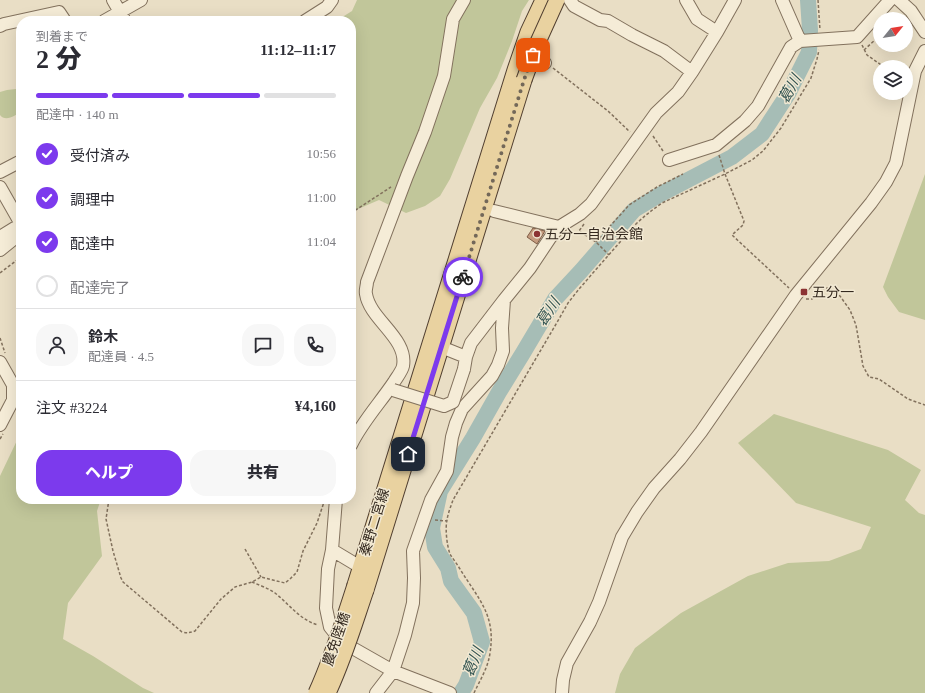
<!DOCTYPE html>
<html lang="ja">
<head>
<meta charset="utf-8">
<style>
	:root { --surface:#fff; --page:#f7f7f7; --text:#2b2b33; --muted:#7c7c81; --line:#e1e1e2; --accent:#7c3aed }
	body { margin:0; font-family:"Times New Roman","Noto Sans JP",serif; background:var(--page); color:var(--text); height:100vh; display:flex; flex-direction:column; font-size:15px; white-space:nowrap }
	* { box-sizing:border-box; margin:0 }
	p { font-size:13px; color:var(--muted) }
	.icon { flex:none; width:22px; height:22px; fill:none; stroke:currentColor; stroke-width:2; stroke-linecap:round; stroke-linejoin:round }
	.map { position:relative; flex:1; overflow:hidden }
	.sheet { position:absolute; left:16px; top:16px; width:340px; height:488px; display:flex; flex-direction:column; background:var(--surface); border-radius:16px; box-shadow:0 4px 16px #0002 }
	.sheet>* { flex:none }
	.needle { width:26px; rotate:60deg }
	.fabs { position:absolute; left:873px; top:12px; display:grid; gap:8px }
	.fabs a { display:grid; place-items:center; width:40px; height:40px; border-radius:50%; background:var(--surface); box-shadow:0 4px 16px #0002; font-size:20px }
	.pin { position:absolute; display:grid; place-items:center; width:34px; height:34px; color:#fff; margin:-17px; border-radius:8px; box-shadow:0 2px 6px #0006 }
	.courier { position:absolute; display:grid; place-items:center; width:40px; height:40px; margin:-20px; border:3px solid #7c3aed; border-radius:50%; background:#fff; color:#222; box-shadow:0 1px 5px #0007 }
	.overview em { font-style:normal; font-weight:800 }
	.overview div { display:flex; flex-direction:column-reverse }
	.overview { display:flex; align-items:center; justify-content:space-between; height:68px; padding:0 20px }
	h1 { font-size:26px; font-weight:800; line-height:30px }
	.bar { display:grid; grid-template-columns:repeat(4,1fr); gap:6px 4px; align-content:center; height:48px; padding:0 20px }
	.bar i { height:5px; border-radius:3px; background:var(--line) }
	.bar .active { background:var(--accent) }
	.bar p { grid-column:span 4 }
	.line { display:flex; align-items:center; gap:10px; padding:0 20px; border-top:1px solid var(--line) }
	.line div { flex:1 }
	.round { display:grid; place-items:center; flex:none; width:42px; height:42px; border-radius:16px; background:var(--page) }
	ol { padding:0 20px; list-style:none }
	li { display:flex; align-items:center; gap:12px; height:44px }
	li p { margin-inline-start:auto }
	li .icon { padding:4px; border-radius:50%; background:var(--accent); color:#fff; stroke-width:4 }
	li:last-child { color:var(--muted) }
	li i { width:22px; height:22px; border:2px solid var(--line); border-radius:50% }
	.cta { display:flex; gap:8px; margin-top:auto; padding:8px 20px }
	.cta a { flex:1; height:46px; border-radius:16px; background:var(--accent); color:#fff; font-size:16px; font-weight:800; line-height:46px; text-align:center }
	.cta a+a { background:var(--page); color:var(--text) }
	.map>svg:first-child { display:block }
</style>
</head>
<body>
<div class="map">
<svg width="925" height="693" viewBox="0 0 925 693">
	<rect width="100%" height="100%" fill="#e9dec5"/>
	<path fill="#c1c69a" d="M357,0h172l-7,11 -10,30 -15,37 -17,30 -30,71 -10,17 -15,10 -19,7 -27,-13 -28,12v-191h-15l16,-10z
		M16,89l5,1v21c-5,5 -16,11 -21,4v-23l7,-2z
		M925,174v146l-26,-8 -11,-15 -5,-10z
		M774,414l114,36 33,20 -16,30 14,13 6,2v178h-310l5,-19 15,-26 46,-35 67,-37 40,-13 41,-2 32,-12 10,-22 -75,-24 -58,-60z
		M21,432v67h80l-4,12 5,45 -34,47 -5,36 30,17 50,32 11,5h-154v-217z"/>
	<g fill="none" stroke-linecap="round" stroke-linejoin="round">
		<path stroke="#a6bdb6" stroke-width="16" d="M461,693l5,-8 16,-43 -8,-29 -23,-32 -3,-13 -13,-21 -3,-19 8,-37 33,-53 26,-46 24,-39 32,-54 26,-28 53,-61 25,-15 73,-38 30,-23 26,-40 21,-42 1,-22 -2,-30"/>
	</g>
	<path fill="#c49b7e" stroke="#7f5c45" d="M533,228l12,3 -8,13 -10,-7z"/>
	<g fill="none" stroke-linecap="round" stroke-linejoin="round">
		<defs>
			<path id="minor" d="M113,0l12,21
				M570,0l4,6 26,14 8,1 24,14 32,16 28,21
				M686,0l11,19 20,13
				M782,0l18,41
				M899,0l12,11 14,21
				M104,21l37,-21
				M305,21l22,-14 5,-7
				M0,26l4,-2 55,-12 6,9
				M529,49l-1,2 17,12
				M669,160l47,-15 29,-24 13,-15 33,-59 9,-6 57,-4 33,-37
				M0,172l21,-11
				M0,187l21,37 -21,13
				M494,211l65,16
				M0,250l21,-17
				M441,347l25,10
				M0,362l13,23v15l-13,25
				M464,369l2,-12 5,-14 33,-43 26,-32 20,-30 9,-11 21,-13 11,-10 65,-91 22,-21 14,-20 25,-40 18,-32
				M351,445c11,-23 29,-42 43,-63 3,-5 8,-11 9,-16 5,-28 -33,-46 -37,-72 -1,-4 1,-8 1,-12l40,-106 18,-44 19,-56 9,-57 11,-19
				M336,499l-4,51 -4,19 -2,39 4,19 12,15 51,29 57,22
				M332,550l35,21
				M376,693l17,-22 12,-36 8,-32 1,-25 -1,-27 18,-51 16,-29 5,-34 4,-14 6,-14 30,-33 6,-11 5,-14 -1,-23 2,-28
				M562,693l1,-13 4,-17 23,-41 9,-20 23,-65 15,-25 17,-24 26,-29 21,-27 95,-137 75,-92 15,-21 10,-19 19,-92 10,-20"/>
			<path id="major" d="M355,585l160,-515 13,-38 15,-32
				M366,590l158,-510"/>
		</defs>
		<use href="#minor" stroke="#82715d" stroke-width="14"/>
		<use href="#major" stroke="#513f30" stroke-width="17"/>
		<path stroke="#82715d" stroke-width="1.5" stroke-dasharray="3 2" stroke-linecap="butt" d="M818,0l2,30
			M862,45l5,10 17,12
			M864,50l12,-11
			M553,68l55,43 22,21
			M653,136l10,15
			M719,155l6,19 19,47 -1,4 -11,10 57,53
			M351,213l40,-26
			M584,224l-5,7 17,11 13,13
			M596,242l33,-37 28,-18 26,-13
			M0,273l21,-16
			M806,299h6l8,-10 8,-1 12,8 10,14 6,15 7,41 6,11 10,2 29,20 17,6
			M0,338l5,15
			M0,439l3,-5
			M109,499l-3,20 7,32 8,27 2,4 59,50c5,1 8,1 13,-1l26,-32 14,-12 17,-5 9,-5 24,6 5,-4 7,-7 6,-21 14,-28 8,-24
			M435,520l12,1
			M245,549l16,28
			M252,582c7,3 16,6 23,11 14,11 25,27 43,32
			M474,693c6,-13 14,-25 16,-40 6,-38 -11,-53 -30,-84 -3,-5 -7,-10 -10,-15 -3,-8 -5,-25 -3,-34 1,-7 4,-14 6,-20l106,-181 9,-16 11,-14 55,-63c9,-9 18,-16 28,-23l63,-29 27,-14 11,-9 18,-23 30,-50 6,-19 2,-9"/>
		<use href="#minor" stroke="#f5ecd7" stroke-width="12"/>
		<use href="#major" stroke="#e9d2a0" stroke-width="15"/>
		<defs>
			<path id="minor-bridge" d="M393,390l51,16 9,-4 11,-33"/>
			<path id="major-bridge" d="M524,80l14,-38 19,-42
				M316,693c16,-35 27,-71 39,-108
				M328,693c16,-34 26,-68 38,-103"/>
		</defs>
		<use href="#minor-bridge" stroke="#82715d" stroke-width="14" stroke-linecap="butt"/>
		<use href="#major-bridge" stroke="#513f30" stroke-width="17" stroke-linecap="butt"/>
		<use href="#minor-bridge" stroke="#f5ecd7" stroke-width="12"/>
		<use href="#major-bridge" stroke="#e9d2a0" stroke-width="15"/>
	</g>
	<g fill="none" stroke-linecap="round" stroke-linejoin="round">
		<path stroke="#736859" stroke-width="4" stroke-dasharray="0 7.2" d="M463,277l61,-197 9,-25"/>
		<path stroke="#7c3aed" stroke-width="5" d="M408,454l55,-177"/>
	</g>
	<g fill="#8c3333" stroke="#f2e9d3" stroke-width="1.5">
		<circle cx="537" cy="234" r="4"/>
		<rect x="800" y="288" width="8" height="8" rx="2"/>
	</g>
	<g text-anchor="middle" stroke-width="3" stroke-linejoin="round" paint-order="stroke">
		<g font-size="14" fill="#34291f" stroke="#f2e9d3" text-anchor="start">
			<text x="545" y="239">五分一自治会館</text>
			<text x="812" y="297">五分一</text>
		</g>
		<g font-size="14" fill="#34291f" stroke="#f2e9d3">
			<text transform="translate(374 522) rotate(-73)" y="5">秦野二宮線</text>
			<text transform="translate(336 639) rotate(-71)" y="5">農免陸橋</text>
		</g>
		<g font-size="15" font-style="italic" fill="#305250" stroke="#f2e9d3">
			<text transform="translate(790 89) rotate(-61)" y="5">葛川</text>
			<text transform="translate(548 312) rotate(-57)" y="5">葛川</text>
			<text transform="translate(473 662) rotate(-68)" y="5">葛川</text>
		</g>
	</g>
</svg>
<div class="fabs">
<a><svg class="needle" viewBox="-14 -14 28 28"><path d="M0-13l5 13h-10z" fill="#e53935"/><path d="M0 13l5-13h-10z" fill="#7c7c81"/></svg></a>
<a><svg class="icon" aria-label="layers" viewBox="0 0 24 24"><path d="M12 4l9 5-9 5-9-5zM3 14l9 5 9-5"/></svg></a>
</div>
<div class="pin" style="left:533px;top:55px;background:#ea580c"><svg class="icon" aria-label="bag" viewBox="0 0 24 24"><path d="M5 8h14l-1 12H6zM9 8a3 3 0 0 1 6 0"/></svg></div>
<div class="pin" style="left:408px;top:454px;background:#1f2937"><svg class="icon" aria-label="home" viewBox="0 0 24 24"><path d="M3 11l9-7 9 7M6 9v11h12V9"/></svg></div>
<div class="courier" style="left:463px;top:277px"><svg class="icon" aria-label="bike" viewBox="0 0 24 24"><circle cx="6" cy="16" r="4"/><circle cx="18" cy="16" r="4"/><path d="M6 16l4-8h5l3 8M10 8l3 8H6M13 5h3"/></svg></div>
<section class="sheet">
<div class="overview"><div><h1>2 分</h1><p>到着まで</p></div><em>11:12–11:17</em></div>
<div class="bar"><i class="active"></i><i class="active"></i><i class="active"></i><i></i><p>配達中 · 140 m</p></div>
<ol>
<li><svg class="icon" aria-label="check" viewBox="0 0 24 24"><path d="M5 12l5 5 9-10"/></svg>受付済み<p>10:56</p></li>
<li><svg class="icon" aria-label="check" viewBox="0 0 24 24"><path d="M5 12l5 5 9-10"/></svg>調理中<p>11:00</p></li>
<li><svg class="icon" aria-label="check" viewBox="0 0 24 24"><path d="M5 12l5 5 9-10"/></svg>配達中<p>11:04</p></li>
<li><i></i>配達完了</li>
</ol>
<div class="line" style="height:72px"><a class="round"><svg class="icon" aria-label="person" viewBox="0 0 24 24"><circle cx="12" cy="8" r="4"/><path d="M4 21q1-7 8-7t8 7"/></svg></a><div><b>鈴木</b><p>配達員 · 4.5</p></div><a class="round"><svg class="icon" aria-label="chat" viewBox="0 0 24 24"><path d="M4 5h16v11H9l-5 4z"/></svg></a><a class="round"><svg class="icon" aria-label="phone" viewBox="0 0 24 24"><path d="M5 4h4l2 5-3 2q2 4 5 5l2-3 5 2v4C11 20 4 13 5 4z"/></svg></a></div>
<div class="line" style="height:52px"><div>注文 #3224</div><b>¥4,160</b></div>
<div class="cta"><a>ヘルプ</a><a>共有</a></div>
</section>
</div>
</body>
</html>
